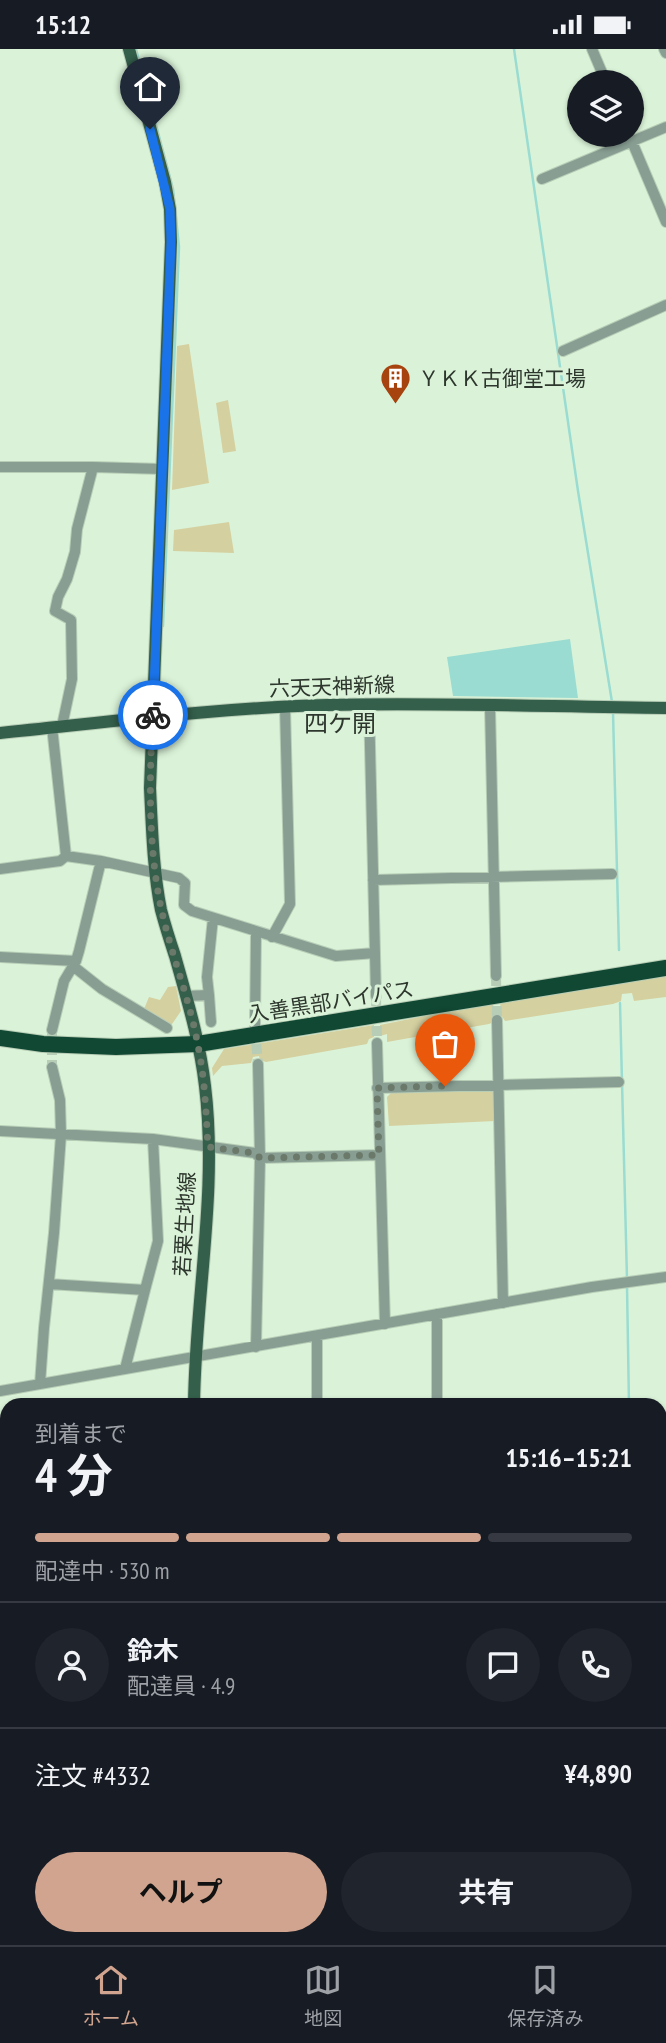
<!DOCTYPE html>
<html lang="ja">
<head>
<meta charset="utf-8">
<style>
	:root { --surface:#171b24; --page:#20242c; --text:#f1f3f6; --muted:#9ea1a6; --line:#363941; --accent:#d0a48e }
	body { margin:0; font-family:"PT Sans Narrow","Noto Sans JP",sans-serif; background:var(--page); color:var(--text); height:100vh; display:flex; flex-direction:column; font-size:26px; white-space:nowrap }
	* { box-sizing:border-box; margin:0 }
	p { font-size:23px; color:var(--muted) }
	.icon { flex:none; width:38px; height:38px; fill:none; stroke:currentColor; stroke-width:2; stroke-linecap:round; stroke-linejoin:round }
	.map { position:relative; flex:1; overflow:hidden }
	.side { position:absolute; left:0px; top:1349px; width:667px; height:548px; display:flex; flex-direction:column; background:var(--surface); border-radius:21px 21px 0 0; box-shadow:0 2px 5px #0004 }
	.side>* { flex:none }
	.buttons { position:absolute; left:567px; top:21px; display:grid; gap:14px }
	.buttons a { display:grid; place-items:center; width:77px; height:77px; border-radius:50%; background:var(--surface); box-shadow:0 2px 5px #0004; font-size:35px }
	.pin { position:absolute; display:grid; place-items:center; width:60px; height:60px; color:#fff; margin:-72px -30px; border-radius:50% 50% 50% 0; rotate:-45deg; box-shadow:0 0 7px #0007 }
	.pin .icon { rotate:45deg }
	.courier { position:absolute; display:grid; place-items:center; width:70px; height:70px; margin:-35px; border:5px solid #1a73e8; border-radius:50%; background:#fff; color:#222; box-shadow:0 2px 9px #0007 }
	.head em { font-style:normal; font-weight:700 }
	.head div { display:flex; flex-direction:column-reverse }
	.head { display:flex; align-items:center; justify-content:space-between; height:119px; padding:0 35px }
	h1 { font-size:46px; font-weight:700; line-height:52px }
	.bar { display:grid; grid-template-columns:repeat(4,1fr); gap:10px 7px; align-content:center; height:84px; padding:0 35px }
	.bar i { height:9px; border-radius:5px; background:var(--line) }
	.bar .current { background:var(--accent) }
	.bar p { grid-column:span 4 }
	.line { display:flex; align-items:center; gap:18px; padding:0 35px; border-top:2px solid var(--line) }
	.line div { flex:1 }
	.round { display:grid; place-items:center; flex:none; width:74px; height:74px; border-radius:37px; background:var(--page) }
	.cta { display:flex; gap:14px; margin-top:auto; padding:14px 35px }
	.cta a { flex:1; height:80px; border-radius:42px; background:var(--accent); color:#111; font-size:28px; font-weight:700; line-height:80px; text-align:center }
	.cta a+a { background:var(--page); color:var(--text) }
	.status { display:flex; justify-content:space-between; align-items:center; height:49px; padding:0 35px; background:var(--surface); direction:ltr }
	.status svg { height:19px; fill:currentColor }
	.dock { display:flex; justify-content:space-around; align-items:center; height:98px; border-top:2px solid var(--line); background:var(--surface); font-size:19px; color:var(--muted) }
	.dock a { display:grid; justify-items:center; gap:4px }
	.dock .current { color:var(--accent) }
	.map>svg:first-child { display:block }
</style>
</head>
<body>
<div class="status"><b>15:12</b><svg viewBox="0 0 49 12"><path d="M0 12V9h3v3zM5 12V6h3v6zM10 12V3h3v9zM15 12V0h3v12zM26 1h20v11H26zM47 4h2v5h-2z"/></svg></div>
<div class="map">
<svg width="666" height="1896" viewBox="0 0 666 1896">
	<rect width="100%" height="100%" fill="#daf3d8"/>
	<path fill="#d5d0a0" d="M189,295l20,139 -37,7 5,-144z
		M228,351l8,51 -13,2 -7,-50z
		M229,473l5,31 -61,-2 1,-21z
		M666,926v22l-32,4 -2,-8 -10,1 -1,7 -8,3 -108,17 -4,-6 -1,-15z
		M176,937l5,25 -11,16 -15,-13 -11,-5 5,-12 11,3 8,-13z
		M493,953l1,20 -5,2 -102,18v-8l-7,2v-11z
		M374,976v12l-5,2 -2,5 -101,18 -6,-2 -1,-4 -6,1 -2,6 -29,3 -9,10 -1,-8 12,-19z
		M494,1039l1,33 -106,5 -2,-29 4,-4z"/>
	<path fill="#9adcd1" d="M570,590l8,59 -125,-2 -6,-39z"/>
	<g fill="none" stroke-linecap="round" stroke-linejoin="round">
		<path stroke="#9adcd1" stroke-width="2.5" d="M136,0l37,140 6,58 -16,379
			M514,0l64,442 34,211
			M613,663l6,238
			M620,954l7,276
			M627,1237l2,119
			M662,1634l4,10"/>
		<path stroke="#b8cdb6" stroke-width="10" stroke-dasharray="10 5" stroke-linecap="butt" d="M496,927l1,44
			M376,947l1,47
			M255,980l3,35
			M52,981v37"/>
		<defs>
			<path id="minor" d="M592,0l14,33
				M664,0l2,4
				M630,88l36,85
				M542,130l124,-52
				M563,302l103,-46
				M0,418h93l69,2
				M369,655l7,292
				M490,657l6,270
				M62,677l10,-47 -1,-59 -16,-9 3,-14 9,-18 8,-27 2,-23 16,-62
				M52,678l14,129 35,5
				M0,820l60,-8 6,-5
				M373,831l239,-6
				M272,888l18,-33 -5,-197
				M0,908l76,4
				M73,917l29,23 65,39
				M209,946l2,27
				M186,947l23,-1 -2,-18 6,-59
				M497,971l6,283
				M255,977l1,-95
				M52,981l12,-49 12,-20 3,-10 22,-90 78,17 6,5 -1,22 8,6 144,45 39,-3
				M377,994l8,281
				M377,1039l242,-6
				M0,1082l153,8 102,14 5,5 119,-3
				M49,1235l96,6 13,-49 -5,-102
				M256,1298l4,-189 -2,-94
				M125,1320l20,-79
				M40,1335l4,-56 10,-95 7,-98 -1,-35 -8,-33
				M0,1342l592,-104 74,-10
				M317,1356v-69
				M437,1356v-91
				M0,1432l7,4
				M660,1498h6
				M0,1551h7
				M660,1610l6,22
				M0,1622h7
				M660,1652l6,23
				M0,1695h7
				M660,1697l6,1
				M0,1758h7
				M0,1809h7
				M315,1896v-6
				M434,1896v-6"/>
			<path id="major" d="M129,0l36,133 5,27 1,33 -21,546c2,40 3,82 11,122 4,15 9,31 14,46 12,43 25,86 30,130 13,106 -10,213 -11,319
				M0,684c109,-11 217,-25 327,-28 113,-3 226,2 339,3
				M192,1896v-6"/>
			<path id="highway" d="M0,989l43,6 73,3 82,-3 468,-76"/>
		</defs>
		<use href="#minor" stroke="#b8cdb6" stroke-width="12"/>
		<use href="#major" stroke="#b8cdb6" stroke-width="14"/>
		<use href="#highway" stroke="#b8cdb6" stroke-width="18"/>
		<use href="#minor" stroke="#889e93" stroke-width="10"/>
		<use href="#major" stroke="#345f4b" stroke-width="12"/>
		<use href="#highway" stroke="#114833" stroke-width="16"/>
	</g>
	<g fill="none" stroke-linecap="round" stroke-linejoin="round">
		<path stroke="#6a7969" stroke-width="7" stroke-dasharray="0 12.6" d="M153,666c-4,62 -5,136 9,197 10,45 28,88 36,134 7,33 8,67 10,101l47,6 5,5 119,-3 -2,-67 68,-2"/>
		<path stroke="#1a73e8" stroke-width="9" d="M150,80l20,80 1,33 -18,473"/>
	</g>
	<defs>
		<symbol id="building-pin" viewBox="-11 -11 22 30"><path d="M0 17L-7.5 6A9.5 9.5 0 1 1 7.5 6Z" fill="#a7430e" stroke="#daf3d8"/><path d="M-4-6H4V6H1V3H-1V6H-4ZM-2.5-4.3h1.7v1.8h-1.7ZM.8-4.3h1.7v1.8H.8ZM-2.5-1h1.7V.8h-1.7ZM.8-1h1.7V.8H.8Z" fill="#fff"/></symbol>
	</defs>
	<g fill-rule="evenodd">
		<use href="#building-pin" x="378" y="312" width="35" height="47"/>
	</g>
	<g text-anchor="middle" stroke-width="6" stroke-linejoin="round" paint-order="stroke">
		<g font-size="21" fill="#2e372d" stroke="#daf3d8" text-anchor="start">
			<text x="418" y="337">ＹＫＫ古御堂工場</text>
		</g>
		<g font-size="21" fill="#2e372d" stroke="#daf3d8">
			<text transform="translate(332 638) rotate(-2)" y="7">六天天神新線</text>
			<text transform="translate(331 953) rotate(-9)" y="7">入善黒部バイパス</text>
			<text transform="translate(185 1175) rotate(-87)" y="7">若栗生地線</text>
		</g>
		<g font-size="24" fill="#2e372d" stroke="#daf3d8">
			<text x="340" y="683">四ケ開</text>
		</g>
	</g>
</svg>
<div class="buttons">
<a><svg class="icon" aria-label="layers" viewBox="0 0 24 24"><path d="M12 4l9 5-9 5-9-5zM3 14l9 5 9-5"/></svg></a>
</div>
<div class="pin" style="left:445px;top:1037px;background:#ea580c"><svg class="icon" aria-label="bag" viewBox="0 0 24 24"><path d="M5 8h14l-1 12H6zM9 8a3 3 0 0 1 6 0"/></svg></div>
<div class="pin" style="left:150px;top:80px;background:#1f2937"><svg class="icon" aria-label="home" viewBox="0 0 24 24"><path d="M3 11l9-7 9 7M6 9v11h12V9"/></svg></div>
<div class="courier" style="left:153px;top:666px"><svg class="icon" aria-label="bike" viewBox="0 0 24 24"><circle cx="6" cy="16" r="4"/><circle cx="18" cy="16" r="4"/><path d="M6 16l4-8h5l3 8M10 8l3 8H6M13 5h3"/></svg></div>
<section class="side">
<div class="head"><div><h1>4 分</h1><p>到着まで</p></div><em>15:16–15:21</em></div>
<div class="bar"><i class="current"></i><i class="current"></i><i class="current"></i><i></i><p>配達中 · 530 m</p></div>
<div class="line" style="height:126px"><a class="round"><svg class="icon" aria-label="person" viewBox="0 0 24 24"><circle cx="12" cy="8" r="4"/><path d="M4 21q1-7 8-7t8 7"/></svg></a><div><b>鈴木</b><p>配達員 · 4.9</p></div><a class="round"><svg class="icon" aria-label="chat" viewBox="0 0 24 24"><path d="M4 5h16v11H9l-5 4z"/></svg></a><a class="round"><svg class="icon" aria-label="phone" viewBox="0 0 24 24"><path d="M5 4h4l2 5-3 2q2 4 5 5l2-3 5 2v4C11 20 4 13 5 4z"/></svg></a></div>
<div class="line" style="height:91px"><div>注文 #4332</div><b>¥4,890</b></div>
<div class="cta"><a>ヘルプ</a><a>共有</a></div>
</section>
</div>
<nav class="dock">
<a class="current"><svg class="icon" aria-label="home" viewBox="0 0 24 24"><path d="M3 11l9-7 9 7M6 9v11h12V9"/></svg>ホーム</a>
<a><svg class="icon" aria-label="map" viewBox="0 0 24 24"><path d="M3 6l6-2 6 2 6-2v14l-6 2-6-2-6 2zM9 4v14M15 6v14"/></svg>地図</a>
<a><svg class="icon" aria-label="saved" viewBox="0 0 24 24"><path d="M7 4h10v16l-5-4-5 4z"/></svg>保存済み</a>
</nav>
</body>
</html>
